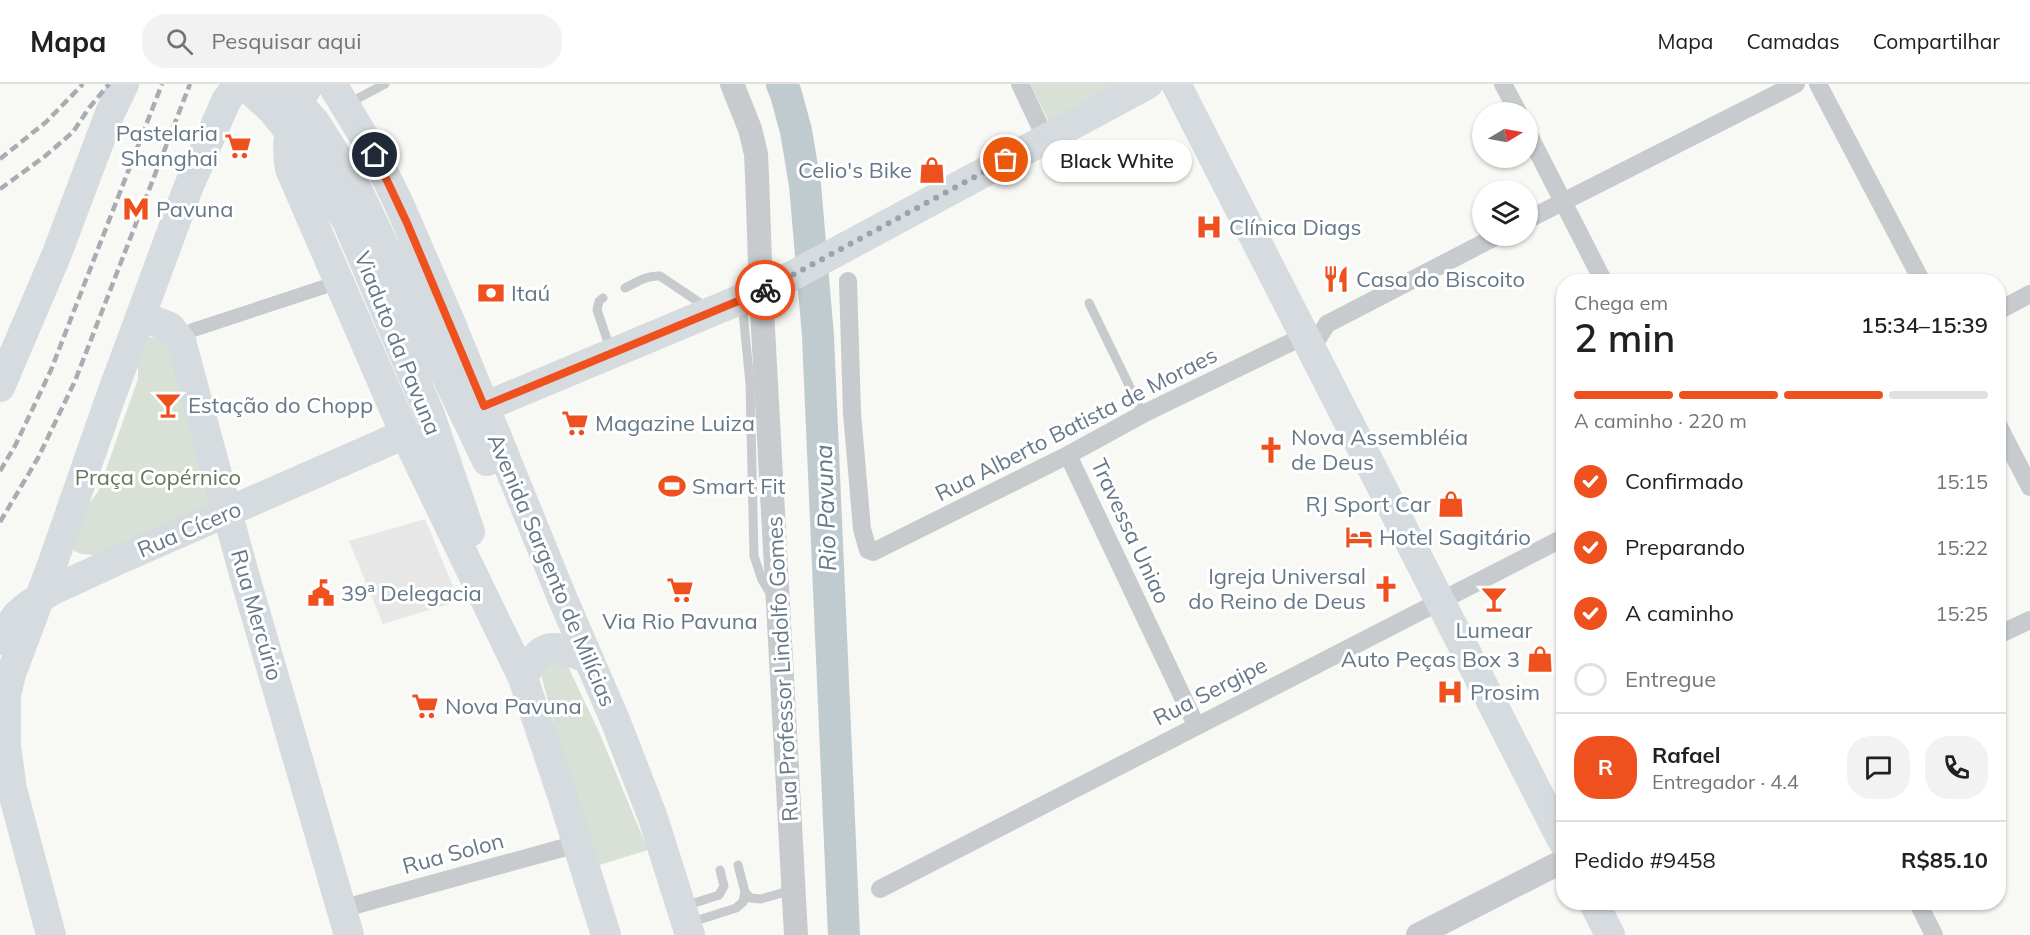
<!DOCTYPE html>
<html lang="pt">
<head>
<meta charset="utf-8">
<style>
	:root { --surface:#fff; --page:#f2f2f2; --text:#202124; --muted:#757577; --line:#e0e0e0; --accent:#ef511e }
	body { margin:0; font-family:Mulish,sans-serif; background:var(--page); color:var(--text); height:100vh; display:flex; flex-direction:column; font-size:22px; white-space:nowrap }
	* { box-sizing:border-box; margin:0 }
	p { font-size:20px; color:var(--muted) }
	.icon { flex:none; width:33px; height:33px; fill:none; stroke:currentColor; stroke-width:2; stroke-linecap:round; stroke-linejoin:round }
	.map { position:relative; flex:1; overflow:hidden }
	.details { position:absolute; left:1556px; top:190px; width:450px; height:636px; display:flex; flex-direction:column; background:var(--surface); border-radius:24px; box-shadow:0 2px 4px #0004 }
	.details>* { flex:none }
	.needle { width:39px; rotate:80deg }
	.buttons { position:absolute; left:1472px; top:18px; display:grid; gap:12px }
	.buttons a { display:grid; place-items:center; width:66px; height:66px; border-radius:50%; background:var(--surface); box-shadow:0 2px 4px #0004; font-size:30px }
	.pin { position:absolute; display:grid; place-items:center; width:51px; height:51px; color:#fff; margin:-26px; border:3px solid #fff; border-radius:50%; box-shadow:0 2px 6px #0007 }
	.courier { position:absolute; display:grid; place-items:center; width:60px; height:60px; margin:-30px; border:4px solid #ef511e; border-radius:50%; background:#fff; color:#222; box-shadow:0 2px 8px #0007 }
	.bubble { position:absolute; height:42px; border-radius:21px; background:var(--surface); box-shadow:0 2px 4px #0004; font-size:20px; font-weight:600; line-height:42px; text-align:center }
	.head em { font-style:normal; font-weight:600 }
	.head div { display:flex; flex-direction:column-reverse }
	.head { display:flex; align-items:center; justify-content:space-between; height:102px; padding:0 18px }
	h1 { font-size:39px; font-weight:600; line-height:45px }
	.bar { display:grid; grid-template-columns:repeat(4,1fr); gap:9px 6px; align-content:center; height:72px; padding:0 18px }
	.bar i { height:8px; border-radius:4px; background:var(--line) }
	.bar .current { background:var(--accent) }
	.bar p { grid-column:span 4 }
	.line { display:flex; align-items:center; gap:15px; padding:0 18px; border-top:2px solid var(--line) }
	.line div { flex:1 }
	.round { display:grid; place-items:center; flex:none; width:63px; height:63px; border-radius:24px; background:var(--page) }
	ol { padding:0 18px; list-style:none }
	li { display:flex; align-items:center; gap:18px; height:66px }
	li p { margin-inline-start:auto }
	li .icon { padding:6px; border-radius:50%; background:var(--accent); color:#fff; stroke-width:4 }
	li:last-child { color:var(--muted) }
	li i { width:33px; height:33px; border:3px solid var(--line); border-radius:50% }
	header { display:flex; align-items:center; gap:36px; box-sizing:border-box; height:84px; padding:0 30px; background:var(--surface); border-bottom:2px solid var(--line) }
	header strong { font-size:28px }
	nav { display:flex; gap:33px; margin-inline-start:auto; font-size:21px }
	.search { width:420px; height:54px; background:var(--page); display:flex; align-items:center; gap:15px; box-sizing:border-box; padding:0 21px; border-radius:24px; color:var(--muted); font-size:22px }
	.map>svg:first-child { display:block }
</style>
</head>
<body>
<header>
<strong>Mapa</strong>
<div class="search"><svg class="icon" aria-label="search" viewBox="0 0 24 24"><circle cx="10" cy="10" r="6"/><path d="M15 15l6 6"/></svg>Pesquisar aqui</div>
<nav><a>Mapa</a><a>Camadas</a><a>Compartilhar</a></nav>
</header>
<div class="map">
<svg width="2030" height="851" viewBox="0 0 2030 851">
	<rect width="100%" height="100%" fill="#f8f8f5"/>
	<path fill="#e6e7e6" d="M425,435l34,82 -76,23 -34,-83z"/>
	<path fill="#d9e0d5" d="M1030,0h93l-74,38z
		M159,252l7,3 56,168 -126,48 -15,-1 -7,-3 -2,-5 11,-35 15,-19 40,-113v-21l8,-20z
		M542,572l22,2 35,74 49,118 -55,17 -53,-196z"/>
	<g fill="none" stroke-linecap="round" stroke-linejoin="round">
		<path stroke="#c0cbd0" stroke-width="32" d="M782,0l4,10 10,37 9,54 13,151 26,599"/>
		<path stroke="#c7cbce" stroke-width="9" d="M347,20l38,-20
			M625,204c12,-6 22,-13 35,-12l46,31
			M603,214l-4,3 -2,9 13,38
			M742,218l8,81 4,173 8,24 8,13
			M1089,219l54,111
			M738,781l7,27 5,6 11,1 31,-9
			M685,822l34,-11 5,-9 -4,-16
			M689,839l47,-15 7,-6 2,-10"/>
		<path stroke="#c7cbce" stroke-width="14" d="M193,246l146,-48"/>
		<path stroke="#c7cbce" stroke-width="18" d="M1020,0l26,55
			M1503,0l15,28
			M1818,0l104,198
			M1527,47l77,151
			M1527,136l269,-136
			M848,197l4,132 10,116 6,21 5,2 195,-97 75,-41 161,-78
			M1998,227l32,-17
			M1311,265l16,-25 170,-88
			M1998,341l32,62
			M1068,371l128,270
			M1998,551l32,-15
			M880,805l683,-351
			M1918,819l16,32
			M341,825l236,-65"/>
		<path stroke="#c7cbce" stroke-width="24" d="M732,0l18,45 6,25 1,22 4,116 35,643
			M1418,851l145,-74"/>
		<path stroke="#d6dbdf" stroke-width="30" d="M244,0l29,27 27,34 47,76 83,194 40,117
			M280,0l35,38 40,63 132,276
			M309,0c-16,26 -25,54 -19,85l115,265 118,244 40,120 43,137
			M332,0l43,71 24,49 50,115 112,276 54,125 38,98 37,117
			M1176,0l387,758
			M141,232l29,11 11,14 63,233 105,361
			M0,303l56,-131 54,-143 14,-29
			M484,323l291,-122 373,-201
			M0,556l17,-25 13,-11 21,-13 67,-31 287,-126
			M523,594c20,-40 30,-33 66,-19
			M1594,819l16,32
			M51,851l-39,-146 -6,-43v-51l5,-21 41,-109 59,-169 77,-208 38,-87 12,-17"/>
		<path stroke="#a7adb3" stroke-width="4.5" stroke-dasharray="9 4.5" stroke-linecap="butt" d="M0,75l46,-37 37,-38
			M0,105l44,-32 29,-25 16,-24 20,-24
			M0,387l15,-25 36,-76 111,-286
			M0,438l38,-64 37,-77 115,-297"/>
	</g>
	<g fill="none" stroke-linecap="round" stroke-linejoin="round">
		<path stroke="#98a5ae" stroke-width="6" stroke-dasharray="0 10.8" d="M765,206l241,-130"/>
		<path stroke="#ef511e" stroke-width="8" d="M375,71l32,68 77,183 281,-116"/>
	</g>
	<defs>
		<symbol id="supermarket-bare" viewBox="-9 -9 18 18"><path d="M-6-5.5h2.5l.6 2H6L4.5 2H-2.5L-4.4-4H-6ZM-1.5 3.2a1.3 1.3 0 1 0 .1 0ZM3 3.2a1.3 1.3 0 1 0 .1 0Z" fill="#ef511e" stroke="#fff" stroke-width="2.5" paint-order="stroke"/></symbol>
		<symbol id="shop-bare" viewBox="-9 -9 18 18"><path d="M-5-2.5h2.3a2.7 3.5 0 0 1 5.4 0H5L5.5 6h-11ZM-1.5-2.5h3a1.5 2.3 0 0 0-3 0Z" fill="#ef511e" stroke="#fff" stroke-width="2.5" paint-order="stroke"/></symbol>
		<symbol id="metro-bare" viewBox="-9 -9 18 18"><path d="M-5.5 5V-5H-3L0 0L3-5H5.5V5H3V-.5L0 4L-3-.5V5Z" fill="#ef511e" stroke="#fff" stroke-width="2.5" paint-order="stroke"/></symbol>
		<symbol id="hospital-bare" viewBox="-9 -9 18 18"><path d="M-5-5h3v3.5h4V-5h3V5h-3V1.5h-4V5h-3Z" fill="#ef511e" stroke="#fff" stroke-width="2.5" paint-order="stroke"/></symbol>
		<symbol id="restaurant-bare" viewBox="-9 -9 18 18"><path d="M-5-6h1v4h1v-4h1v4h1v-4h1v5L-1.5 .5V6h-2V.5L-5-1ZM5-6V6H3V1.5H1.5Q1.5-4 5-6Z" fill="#ef511e" stroke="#fff" stroke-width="2.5" paint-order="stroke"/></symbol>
		<symbol id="bank-bare" viewBox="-9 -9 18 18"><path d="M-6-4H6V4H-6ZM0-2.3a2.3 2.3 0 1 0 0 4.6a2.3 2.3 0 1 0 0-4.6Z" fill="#ef511e" stroke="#fff" stroke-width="2.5" paint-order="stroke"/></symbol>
		<symbol id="bar-bare" viewBox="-9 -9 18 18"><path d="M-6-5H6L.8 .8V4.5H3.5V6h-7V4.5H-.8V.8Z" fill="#ef511e" stroke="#fff" stroke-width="2.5" paint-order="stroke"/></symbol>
		<symbol id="church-bare" viewBox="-9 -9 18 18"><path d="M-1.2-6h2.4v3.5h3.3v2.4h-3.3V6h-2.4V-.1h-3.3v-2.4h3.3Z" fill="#ef511e" stroke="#fff" stroke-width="2.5" paint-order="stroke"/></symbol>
		<symbol id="stadium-bare" viewBox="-9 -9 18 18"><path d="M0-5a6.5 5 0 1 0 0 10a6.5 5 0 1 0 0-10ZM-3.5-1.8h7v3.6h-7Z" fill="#ef511e" stroke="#fff" stroke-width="2.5" paint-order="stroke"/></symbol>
		<symbol id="hotel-bare" viewBox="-9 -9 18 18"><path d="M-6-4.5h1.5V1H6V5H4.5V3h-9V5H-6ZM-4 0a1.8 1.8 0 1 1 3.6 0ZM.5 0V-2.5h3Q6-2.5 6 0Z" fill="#ef511e" stroke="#fff" stroke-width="2.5" paint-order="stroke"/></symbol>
		<symbol id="civic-bare" viewBox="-9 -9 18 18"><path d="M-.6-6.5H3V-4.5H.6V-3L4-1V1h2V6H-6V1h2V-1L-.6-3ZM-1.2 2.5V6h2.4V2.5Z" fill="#ef511e" stroke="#fff" stroke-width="2.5" paint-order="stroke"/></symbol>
	</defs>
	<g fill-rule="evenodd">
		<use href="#supermarket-bare" x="219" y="43" width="38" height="38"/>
		<use href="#shop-bare" x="913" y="67" width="38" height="38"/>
		<use href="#metro-bare" x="117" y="106" width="38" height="38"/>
		<use href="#hospital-bare" x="1190" y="124" width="38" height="38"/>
		<use href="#restaurant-bare" x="1317" y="176" width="38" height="38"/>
		<use href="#bank-bare" x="472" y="190" width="38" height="38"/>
		<use href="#bar-bare" x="149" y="302" width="38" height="38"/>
		<use href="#supermarket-bare" x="556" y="320" width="38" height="38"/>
		<use href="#church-bare" x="1252" y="347" width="38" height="38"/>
		<use href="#stadium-bare" x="653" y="383" width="38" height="38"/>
		<use href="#shop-bare" x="1432" y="401" width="38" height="38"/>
		<use href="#hotel-bare" x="1340" y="434" width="38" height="38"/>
		<use href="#church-bare" x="1367" y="486" width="38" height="38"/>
		<use href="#supermarket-bare" x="661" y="487" width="38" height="38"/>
		<use href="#civic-bare" x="302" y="490" width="38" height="38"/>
		<use href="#bar-bare" x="1475" y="496" width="38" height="38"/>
		<use href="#shop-bare" x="1521" y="556" width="38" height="38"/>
		<use href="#hospital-bare" x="1431" y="589" width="38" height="38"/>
		<use href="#supermarket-bare" x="406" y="603" width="38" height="38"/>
	</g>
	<g text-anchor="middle" stroke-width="6" stroke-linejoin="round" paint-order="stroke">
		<g font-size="22" fill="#657888" stroke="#fff" text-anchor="start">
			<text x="218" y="57" text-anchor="end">Pastelaria<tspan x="218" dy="25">Shanghai</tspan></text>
			<text x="912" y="94" text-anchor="end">Celio's Bike</text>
			<text x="156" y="133">Pavuna</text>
			<text x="1229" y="151">Clínica Diags</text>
			<text x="1356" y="203">Casa do Biscoito</text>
			<text x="511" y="217">Itaú</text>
			<text x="188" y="329">Estação do Chopp</text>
			<text x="595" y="347">Magazine Luiza</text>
			<text x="1291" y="361">Nova Assembléia<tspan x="1291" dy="25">de Deus</tspan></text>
			<text x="692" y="410">Smart Fit</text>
			<text x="1431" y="428" text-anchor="end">RJ Sport Car</text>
			<text x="1379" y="461">Hotel Sagitário</text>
			<text x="1366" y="500" text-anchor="end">Igreja Universal<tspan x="1366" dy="25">do Reino de Deus</tspan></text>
			<text x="341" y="517">39ª Delegacia</text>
			<text x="680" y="545" text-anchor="middle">Via Rio Pavuna</text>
			<text x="1494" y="554" text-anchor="middle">Lumear</text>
			<text x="1520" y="583" text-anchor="end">Auto Peças Box 3</text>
			<text x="1470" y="616">Prosim</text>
			<text x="445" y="630">Nova Pavuna</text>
		</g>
		<g font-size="22" fill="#657888" stroke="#fff">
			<text transform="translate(398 259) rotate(68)" y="8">Viaduto da Pavuna</text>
			<text transform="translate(1076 340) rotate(-27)" y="8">Rua Alberto Batista de Moraes</text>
			<text transform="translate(189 445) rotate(-23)" y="8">Rua Cícero</text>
			<text transform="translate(1131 447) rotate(65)" y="8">Travessa Uniao</text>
			<text transform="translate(552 486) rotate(67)" y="8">Avenida Sargento de Milícias</text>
			<text transform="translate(257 531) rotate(74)" y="8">Rua Mercúrio</text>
			<text transform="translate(782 585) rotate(-93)" y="8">Rua Professor Lindolfo Gomes</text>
			<text transform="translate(1210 607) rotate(-27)" y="8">Rua Sergipe</text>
			<text transform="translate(453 769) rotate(-15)" y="8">Rua Solon</text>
		</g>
		<g font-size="22" fill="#657960" stroke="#fff">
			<text x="158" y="401">Praça Copérnico</text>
		</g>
		<g font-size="24" font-style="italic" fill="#607a83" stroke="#fff">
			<text transform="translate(826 424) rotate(-92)" y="8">Rio Pavuna</text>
		</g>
	</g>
</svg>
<div class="buttons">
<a><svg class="needle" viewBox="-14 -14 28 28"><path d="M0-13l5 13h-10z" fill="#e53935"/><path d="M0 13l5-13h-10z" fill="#757577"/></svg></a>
<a><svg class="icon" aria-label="layers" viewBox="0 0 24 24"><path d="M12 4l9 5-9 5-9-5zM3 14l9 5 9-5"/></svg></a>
</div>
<div class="pin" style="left:1006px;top:76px;background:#ea580c"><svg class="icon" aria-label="bag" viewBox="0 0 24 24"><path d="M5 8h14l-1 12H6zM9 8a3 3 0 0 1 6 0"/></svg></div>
<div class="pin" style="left:375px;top:71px;background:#1f2937"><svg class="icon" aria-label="home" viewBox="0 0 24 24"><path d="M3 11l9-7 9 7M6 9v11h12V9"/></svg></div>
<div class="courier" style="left:765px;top:206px"><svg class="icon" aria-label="bike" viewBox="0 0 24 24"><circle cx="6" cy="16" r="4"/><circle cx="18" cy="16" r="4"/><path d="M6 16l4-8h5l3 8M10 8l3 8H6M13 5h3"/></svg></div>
<div class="bubble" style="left:1042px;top:56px;width:150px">Black White</div>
<section class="details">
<div class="head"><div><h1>2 min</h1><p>Chega em</p></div><em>15:34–15:39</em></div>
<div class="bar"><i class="current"></i><i class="current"></i><i class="current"></i><i></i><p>A caminho · 220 m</p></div>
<ol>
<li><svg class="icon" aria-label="check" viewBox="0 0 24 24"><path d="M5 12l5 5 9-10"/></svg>Confirmado<p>15:15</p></li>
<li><svg class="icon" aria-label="check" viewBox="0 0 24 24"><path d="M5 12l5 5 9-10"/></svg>Preparando<p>15:22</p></li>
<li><svg class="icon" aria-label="check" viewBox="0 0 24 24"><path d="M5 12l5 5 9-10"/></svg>A caminho<p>15:25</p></li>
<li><i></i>Entregue</li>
</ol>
<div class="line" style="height:108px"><b class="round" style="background:var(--accent);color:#fff">R</b><div><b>Rafael</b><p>Entregador · 4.4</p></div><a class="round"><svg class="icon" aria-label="chat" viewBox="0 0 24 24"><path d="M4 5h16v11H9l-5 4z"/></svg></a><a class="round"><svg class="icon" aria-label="phone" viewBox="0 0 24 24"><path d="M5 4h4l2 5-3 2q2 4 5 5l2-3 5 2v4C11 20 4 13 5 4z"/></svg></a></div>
<div class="line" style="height:78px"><div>Pedido #9458</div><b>R$85.10</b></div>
</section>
</div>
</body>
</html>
